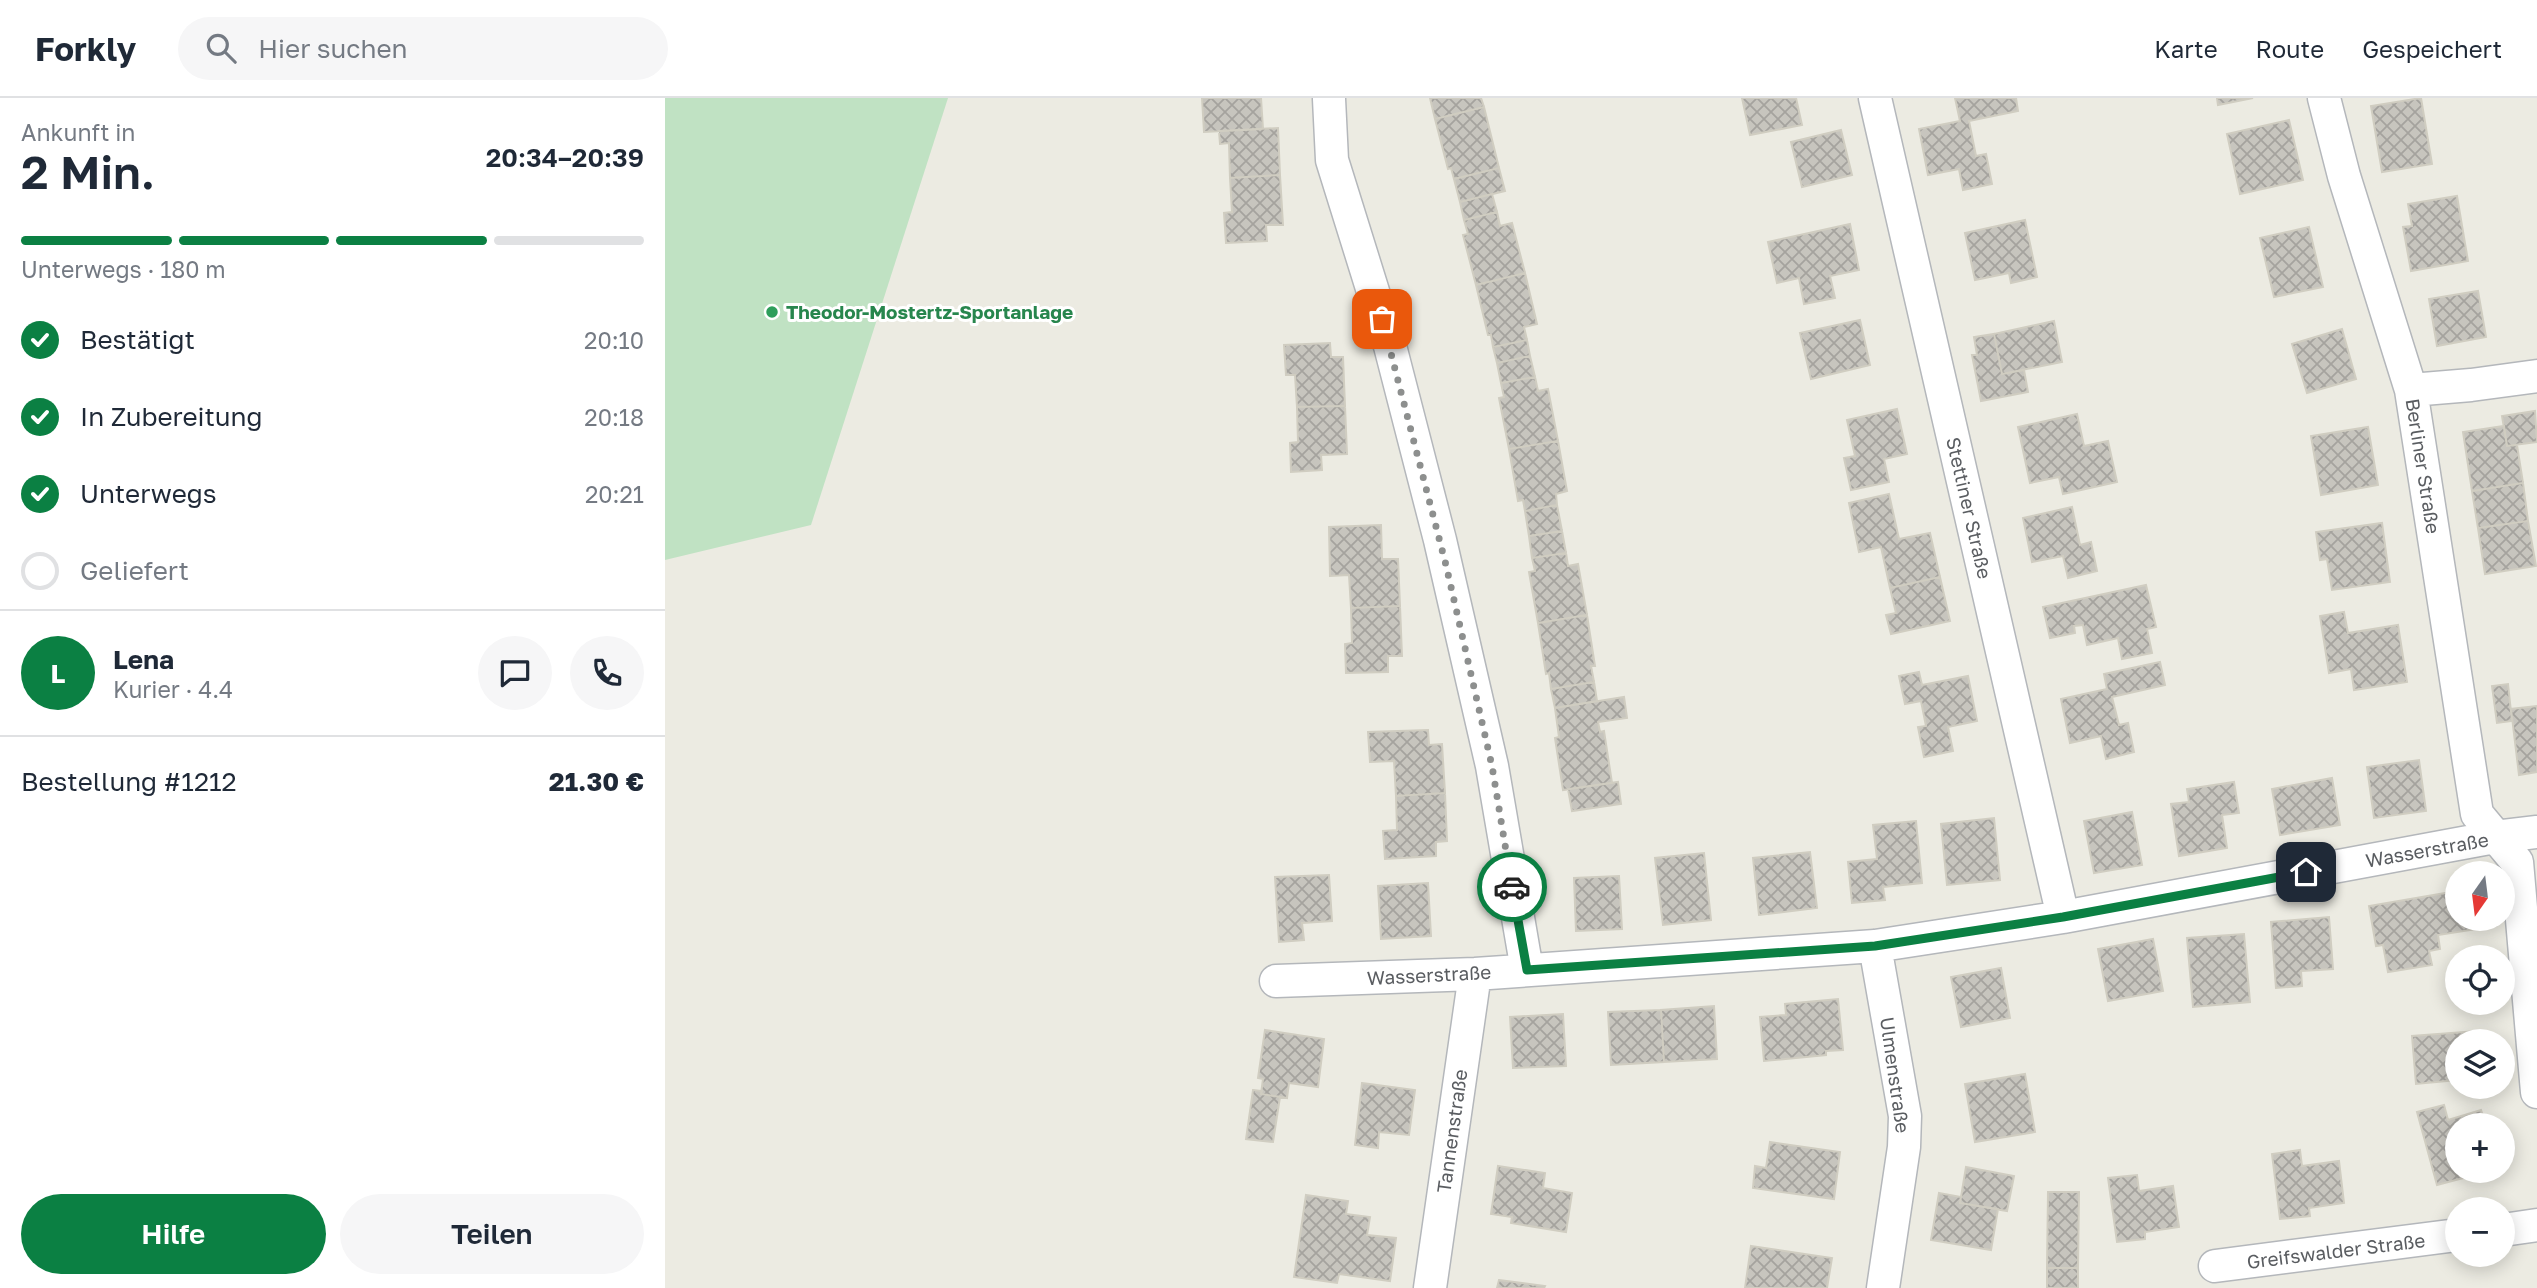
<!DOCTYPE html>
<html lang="de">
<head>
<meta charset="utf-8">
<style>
	:root { --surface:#fff; --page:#f6f6f7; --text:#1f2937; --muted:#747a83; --line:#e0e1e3; --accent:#0b8043 }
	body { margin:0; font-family:"Golos Text",sans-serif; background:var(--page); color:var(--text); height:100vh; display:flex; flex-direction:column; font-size:26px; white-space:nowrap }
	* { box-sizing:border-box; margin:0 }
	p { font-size:23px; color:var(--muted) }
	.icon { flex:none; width:38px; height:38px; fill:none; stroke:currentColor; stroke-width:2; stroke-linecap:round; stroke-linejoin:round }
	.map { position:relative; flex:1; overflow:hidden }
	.side { display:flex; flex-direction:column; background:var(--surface); width:665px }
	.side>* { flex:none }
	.needle { width:46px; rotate:194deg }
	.fabs { position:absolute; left:1780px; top:763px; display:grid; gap:14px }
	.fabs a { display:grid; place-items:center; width:70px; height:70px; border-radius:50%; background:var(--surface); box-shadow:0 4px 18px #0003; font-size:35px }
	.pin { position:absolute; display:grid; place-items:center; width:60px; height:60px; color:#fff; margin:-30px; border-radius:14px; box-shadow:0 4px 10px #0006 }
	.courier { position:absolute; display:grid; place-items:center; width:70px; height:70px; margin:-35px; border:5px solid #0b8043; border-radius:50%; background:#fff; color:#222; box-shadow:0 2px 9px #0007 }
	.overview em { font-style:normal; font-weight:600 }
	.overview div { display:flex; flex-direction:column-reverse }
	.overview { display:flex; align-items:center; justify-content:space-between; height:119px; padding:0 21px }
	h1 { font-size:46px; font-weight:600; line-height:52px }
	.bar { display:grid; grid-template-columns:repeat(4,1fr); gap:10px 7px; align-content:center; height:84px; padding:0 21px }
	.bar i { height:9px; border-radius:5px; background:var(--line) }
	.bar .selected { background:var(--accent) }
	.bar p { grid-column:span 4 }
	.line { display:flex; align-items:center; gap:18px; padding:0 21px; border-top:2px solid var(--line) }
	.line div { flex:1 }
	.round { display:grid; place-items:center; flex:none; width:74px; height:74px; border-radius:37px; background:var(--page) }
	ol { padding:0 21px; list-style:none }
	li { display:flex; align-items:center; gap:21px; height:77px }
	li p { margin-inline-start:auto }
	li .icon { padding:7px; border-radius:50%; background:var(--accent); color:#fff; stroke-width:4 }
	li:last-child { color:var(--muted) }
	li i { width:38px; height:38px; border:4px solid var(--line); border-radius:50% }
	.primary-button { display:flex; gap:14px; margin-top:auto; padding:14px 21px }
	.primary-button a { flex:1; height:80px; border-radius:42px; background:var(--accent); color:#fff; font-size:28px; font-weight:600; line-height:80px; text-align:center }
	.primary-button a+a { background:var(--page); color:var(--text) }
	header { display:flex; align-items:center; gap:42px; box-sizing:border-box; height:98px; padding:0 35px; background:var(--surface); border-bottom:2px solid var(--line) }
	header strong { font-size:33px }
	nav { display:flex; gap:38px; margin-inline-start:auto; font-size:24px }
	.search { width:490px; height:63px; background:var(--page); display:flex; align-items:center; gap:18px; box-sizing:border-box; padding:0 24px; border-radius:38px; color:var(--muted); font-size:26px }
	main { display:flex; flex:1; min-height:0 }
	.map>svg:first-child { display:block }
</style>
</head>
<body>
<header>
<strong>Forkly</strong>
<div class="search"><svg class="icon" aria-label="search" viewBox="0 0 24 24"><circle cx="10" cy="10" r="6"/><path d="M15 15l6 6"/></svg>Hier suchen</div>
<nav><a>Karte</a><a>Route</a><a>Gespeichert</a></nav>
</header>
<main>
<section class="side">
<div class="overview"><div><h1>2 Min.</h1><p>Ankunft in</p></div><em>20:34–20:39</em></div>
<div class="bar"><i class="selected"></i><i class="selected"></i><i class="selected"></i><i></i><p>Unterwegs · 180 m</p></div>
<ol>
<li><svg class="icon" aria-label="check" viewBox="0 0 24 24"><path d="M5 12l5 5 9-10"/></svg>Bestätigt<p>20:10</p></li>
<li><svg class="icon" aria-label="check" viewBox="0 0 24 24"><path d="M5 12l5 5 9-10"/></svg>In Zubereitung<p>20:18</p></li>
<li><svg class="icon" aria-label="check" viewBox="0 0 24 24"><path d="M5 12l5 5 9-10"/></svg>Unterwegs<p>20:21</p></li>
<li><i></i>Geliefert</li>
</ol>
<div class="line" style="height:126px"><b class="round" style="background:var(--accent);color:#fff">L</b><div><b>Lena</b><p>Kurier · 4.4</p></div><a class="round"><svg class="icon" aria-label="chat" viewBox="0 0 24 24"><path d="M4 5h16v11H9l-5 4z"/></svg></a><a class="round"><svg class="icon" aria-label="phone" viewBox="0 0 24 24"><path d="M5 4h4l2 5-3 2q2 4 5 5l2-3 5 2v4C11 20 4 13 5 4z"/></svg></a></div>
<div class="line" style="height:91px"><div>Bestellung #1212</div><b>21.30 €</b></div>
<div class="primary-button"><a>Hilfe</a><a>Teilen</a></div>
</section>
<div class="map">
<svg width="1872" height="1190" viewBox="0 0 1872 1190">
	<defs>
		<pattern id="building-cross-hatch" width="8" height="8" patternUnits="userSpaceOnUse" patternTransform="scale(1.75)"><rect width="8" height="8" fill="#c7c5be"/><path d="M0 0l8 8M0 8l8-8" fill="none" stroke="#a5a39e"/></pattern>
	</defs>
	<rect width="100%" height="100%" fill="#ecebe2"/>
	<path fill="#c0e2c3" d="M0,0h283l-137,427 -146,35z"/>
	<path fill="url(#building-cross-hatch)" stroke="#d0cdc1" stroke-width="2" d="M537,0h59l2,31 -59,3z
		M765,0h51l3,9 -49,12z
		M1077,0h54l6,27 -52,10z
		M1290,0h61l2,13 -49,10 7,35 10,-2 6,30 -29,6 -4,-21 -31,6 -9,-46 41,-8z
		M1552,0h36l-35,7z
		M1756,0l11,66 -50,8 -11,-66z
		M819,9l15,61 -45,11 -3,-11 -3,1 -13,-50z
		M1624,22l14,60 -63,14 -13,-60z
		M613,30l2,47 -50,3 -1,-35 -9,1 -1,-13z
		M1176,32l11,45 -50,12 -11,-45z
		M834,70l6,23 -45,11 -6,-23z
		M615,77l3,50h-17l1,16 -41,2 -2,-30 8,-1 -2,-34z
		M827,96l5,18 -33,8 -4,-18z
		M1792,98l11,65 -57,10 -8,-44 9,-1 -4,-22z
		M832,114l3,14 12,-3 13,50 -49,12 -13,-50 5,-1 -4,-14z
		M1360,122l12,57 -26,6 -2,-10 -34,7 -10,-47z
		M1185,126l9,46 -29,6 5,22 -31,6 -5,-26 -22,5 -9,-41z
		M1644,129l14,60 -49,10 -14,-59z
		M860,175l12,51 -13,3 3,13 -34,7 -2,-12h-3l-12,-50z
		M1813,193l8,46 -49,9 -8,-47z
		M1195,222l10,45 -59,14 -11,-46z
		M1389,223l8,41 -60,12 -8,-40z
		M1677,231l14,50 -49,14 -15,-49z
		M1329,236l8,40 22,-4 4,22 -47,9 -9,-46h5l-3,-18z
		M862,242l3,16 -33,7 -4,-16z
		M665,245l1,14h12l2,49 -48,1 -2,-32h-9l-2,-30z
		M865,258l5,21 -34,6 -4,-20z
		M870,279l3,14 10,-2 10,52 -49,8 -10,-51 5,-1 -3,-14z
		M680,308l2,48 -26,1 1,15 -31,2 -1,-29 8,-1 -1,-35z
		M1232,311l10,45 -23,5 5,23 -38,8 -7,-32 11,-2 -8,-36z
		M1870,313l2,31 -30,4 -5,-30z
		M1412,316l7,32 24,-5 9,41 -54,12 -4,-17 -29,6 -12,-56z
		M1839,328l3,20 10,-1 6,38 -51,8 -9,-59z
		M1703,329l10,58 -57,10 -10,-59z
		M893,343l9,50 -11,3 1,11 -32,6 -2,-11 -5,1 -9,-52z
		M1858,385l5,38 -50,7 -6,-37z
		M1224,396l10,45 31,-6 10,44 -50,11 -9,-41 -22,5 -10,-49z
		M892,407l5,26 -33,5 -4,-25z
		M1407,409l8,38 11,-3 6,29 -29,7 -5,-22 -31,6 -9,-44z
		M1863,423l8,45 -51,8 -7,-46z
		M1717,425l8,59 -58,8 -5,-31 -7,1 -4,-28z
		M716,427l1,34h16l2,47 -49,2 -2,-33 -19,1 -1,-49z
		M897,433l4,22 -34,5 -3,-22z
		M901,455l2,13 10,-2 9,51 -49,8 -9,-51 6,-1 -3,-13z
		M1275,479l10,44 -59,13 -5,-19 10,-2 -6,-25z
		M1481,487l10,42 -9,2 5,24 -30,6 -4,-21 -31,7 -4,-20 -9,1 1,7 -25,5 -7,-31z
		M735,508l2,50h-14v16l-42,1 -1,-29 7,-1 -1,-35z
		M1679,514l4,21 50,-8 9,57 -53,8 -3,-21 -22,4 -9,-57z
		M922,517l8,51h-4l3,16 -43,7 -2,-16 -3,1 -8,-51z
		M1495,564l5,23 -53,12 7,28 9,-2 6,29 -28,7 -5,-23 -31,7 -9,-44 46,-10 -3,-15z
		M1254,574l3,13 46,-9 9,45 -29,6 5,24 -29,6 -6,-30 8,-1 -5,-25 -16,3 -6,-28z
		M929,584l3,19 -42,7 -4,-19z
		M1843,586l4,37 -15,2 -5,-37z
		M959,599l3,21 -29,4 2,10 4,-1 8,52 -49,7 -8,-52 4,-1 -4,-29z
		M1872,608v66l-18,3 -8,-66z
		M763,632l1,15 13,-1 3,49 -49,3 -2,-35 -24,1 -2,-30z
		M1754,662l7,51 -52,7 -7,-51z
		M1667,680l8,47 -60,10 -8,-46z
		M953,684l3,22 -49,7 -4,-22z
		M1569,684l5,31 -17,2 5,33 -48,8 -8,-52 18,-2 -2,-13z
		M780,695l2,48 -11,1v14l-51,3 -2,-28 14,-1 -1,-34z
		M1467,714l10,53 -48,8 -10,-52z
		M1329,720l6,62 -53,5 -6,-61z
		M1251,723l6,62 -39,4 2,13 -33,3 -4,-41 29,-3 -4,-34z
		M1145,754l7,56 -58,7 -6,-57z
		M1039,755l7,67 -48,5 -8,-67z
		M664,777l3,46 -30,2 2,17 -25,2 -4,-65z
		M954,778l3,53 -46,2 -2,-53z
		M763,785l3,53 -50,3 -3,-53z
		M1792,793v28h37l2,7 -58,9 2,14 -11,2 3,14 -44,7 -5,-27 -7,1 -7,-40z
		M1664,819l4,52 -32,2 1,15 -26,2 -5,-66z
		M1579,836l6,68 -57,5 -6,-69z
		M1488,841l10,52 -55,10 -10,-52z
		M1336,870l9,50 -49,9 -10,-50z
		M1173,901l5,51 -17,1v4l-62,6 -4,-44 26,-2 -1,-11z
		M1049,908l3,53 -53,3 -3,-52z
		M996,912l3,52 -53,3 -3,-53z
		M898,916l3,52 -53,2 -3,-51z
		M600,932l59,9 -6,48 -29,-4 -2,15 -26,-4 2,-15 -5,-1z
		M1812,933l1,10h-21v39l-41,4 -4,-48z
		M1360,976l10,58 -60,10 -10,-58z
		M697,985l53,7 -6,45 -30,-3 -1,16 -23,-3z
		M588,992l9,1 -1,3 19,3 -7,45 -27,-3z
		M1779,1007l4,15 33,-10 5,15h-29v46h8l2,6 -30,8 -20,-73z
		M1105,1044l70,10 -6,47 -81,-11 2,-22 11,2z
		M1635,1052l2,16 37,-5 5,42 -35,5 1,8 -30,3 -8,-65z
		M833,1068l47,7 -2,15 29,5 -6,39 -55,-9 1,-6 -21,-3z
		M1301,1069l48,9 -7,35 -47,-8z
		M1472,1077l2,16 34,-5 6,41 -34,5v7l-28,3 -9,-64z
		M1383,1094h31l-1,76h-31z
		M1274,1095l22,4 -1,6 38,6 -7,41 -60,-10z
		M641,1097l42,6 -2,13 24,3 -3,18 29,3 -6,43 -51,-7 -2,9 -43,-6z
		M1086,1148l81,12 -5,30h-82z
		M1382,1170h31v20h-31z
		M834,1182l46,6 -1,2h-47z"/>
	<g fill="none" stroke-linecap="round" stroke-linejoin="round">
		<defs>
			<path id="minor" d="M1210,0l188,819
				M1659,0l20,78 67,214 66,424 40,48 20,230
				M664,1l3,61 58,186 50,194 52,226 35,204
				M1746,292l60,-5 66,-9
				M1210,848l30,170 -1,31 -21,141
				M611,883l199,-7 400,-28 188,-29 432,-80 42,-5
				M1838,1132l34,-5
				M1550,1168l242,-31
				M765,1190l45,-314"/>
		</defs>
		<use href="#minor" stroke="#b4b7bb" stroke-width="35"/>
		<use href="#minor" stroke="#fff" stroke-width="32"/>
	</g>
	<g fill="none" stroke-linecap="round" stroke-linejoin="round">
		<path stroke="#8d8f8e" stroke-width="7" stroke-dasharray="0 12.6" d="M717,221l64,246 46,201 20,121"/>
		<path stroke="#0b8043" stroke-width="9" d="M847,789l15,83 348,-24 188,-29 243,-45"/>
	</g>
	<circle fill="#2e9e5b" stroke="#fff" stroke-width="2.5" cx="107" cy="214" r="7"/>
	<g text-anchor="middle" stroke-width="6" stroke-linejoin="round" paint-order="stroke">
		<g font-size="19" font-weight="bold" fill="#27864d" stroke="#fff" text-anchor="start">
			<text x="121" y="221">Theodor-Mostertz-Sportanlage</text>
		</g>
		<g font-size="19" fill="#5a5d61" stroke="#fff">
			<text transform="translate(1758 368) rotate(81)" y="7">Berliner Straße</text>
			<text transform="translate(1304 410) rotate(77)" y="7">Stettiner Straße</text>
			<text transform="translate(1762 752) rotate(-10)" y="7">Wasserstraße</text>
			<text transform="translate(764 877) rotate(-3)" y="7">Wasserstraße</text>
			<text transform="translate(1230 977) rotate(82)" y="7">Ulmenstraße</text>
			<text transform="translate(787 1033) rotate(-82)" y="7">Tannenstraße</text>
			<text transform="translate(1671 1153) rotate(-7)" y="7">Greifswalder Straße</text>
		</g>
	</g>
</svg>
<div class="fabs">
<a><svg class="needle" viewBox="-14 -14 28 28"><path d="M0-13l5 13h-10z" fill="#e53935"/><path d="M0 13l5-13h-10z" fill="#747a83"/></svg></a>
<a><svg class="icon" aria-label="locate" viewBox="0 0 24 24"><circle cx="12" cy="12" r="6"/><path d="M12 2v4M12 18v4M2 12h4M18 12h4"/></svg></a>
<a><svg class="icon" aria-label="layers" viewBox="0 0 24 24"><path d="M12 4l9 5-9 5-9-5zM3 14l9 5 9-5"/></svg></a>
<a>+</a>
<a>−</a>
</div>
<div class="pin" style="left:717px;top:221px;background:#ea580c"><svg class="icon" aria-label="bag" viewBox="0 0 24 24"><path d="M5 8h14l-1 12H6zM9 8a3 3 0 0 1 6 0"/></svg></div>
<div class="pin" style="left:1641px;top:774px;background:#1f2937"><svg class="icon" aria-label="home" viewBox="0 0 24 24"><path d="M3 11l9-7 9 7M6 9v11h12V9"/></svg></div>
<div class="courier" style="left:847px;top:789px"><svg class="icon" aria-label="car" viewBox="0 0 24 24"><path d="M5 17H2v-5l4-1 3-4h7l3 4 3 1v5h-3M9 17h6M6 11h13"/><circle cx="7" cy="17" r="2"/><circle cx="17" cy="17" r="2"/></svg></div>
</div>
</main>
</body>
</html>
